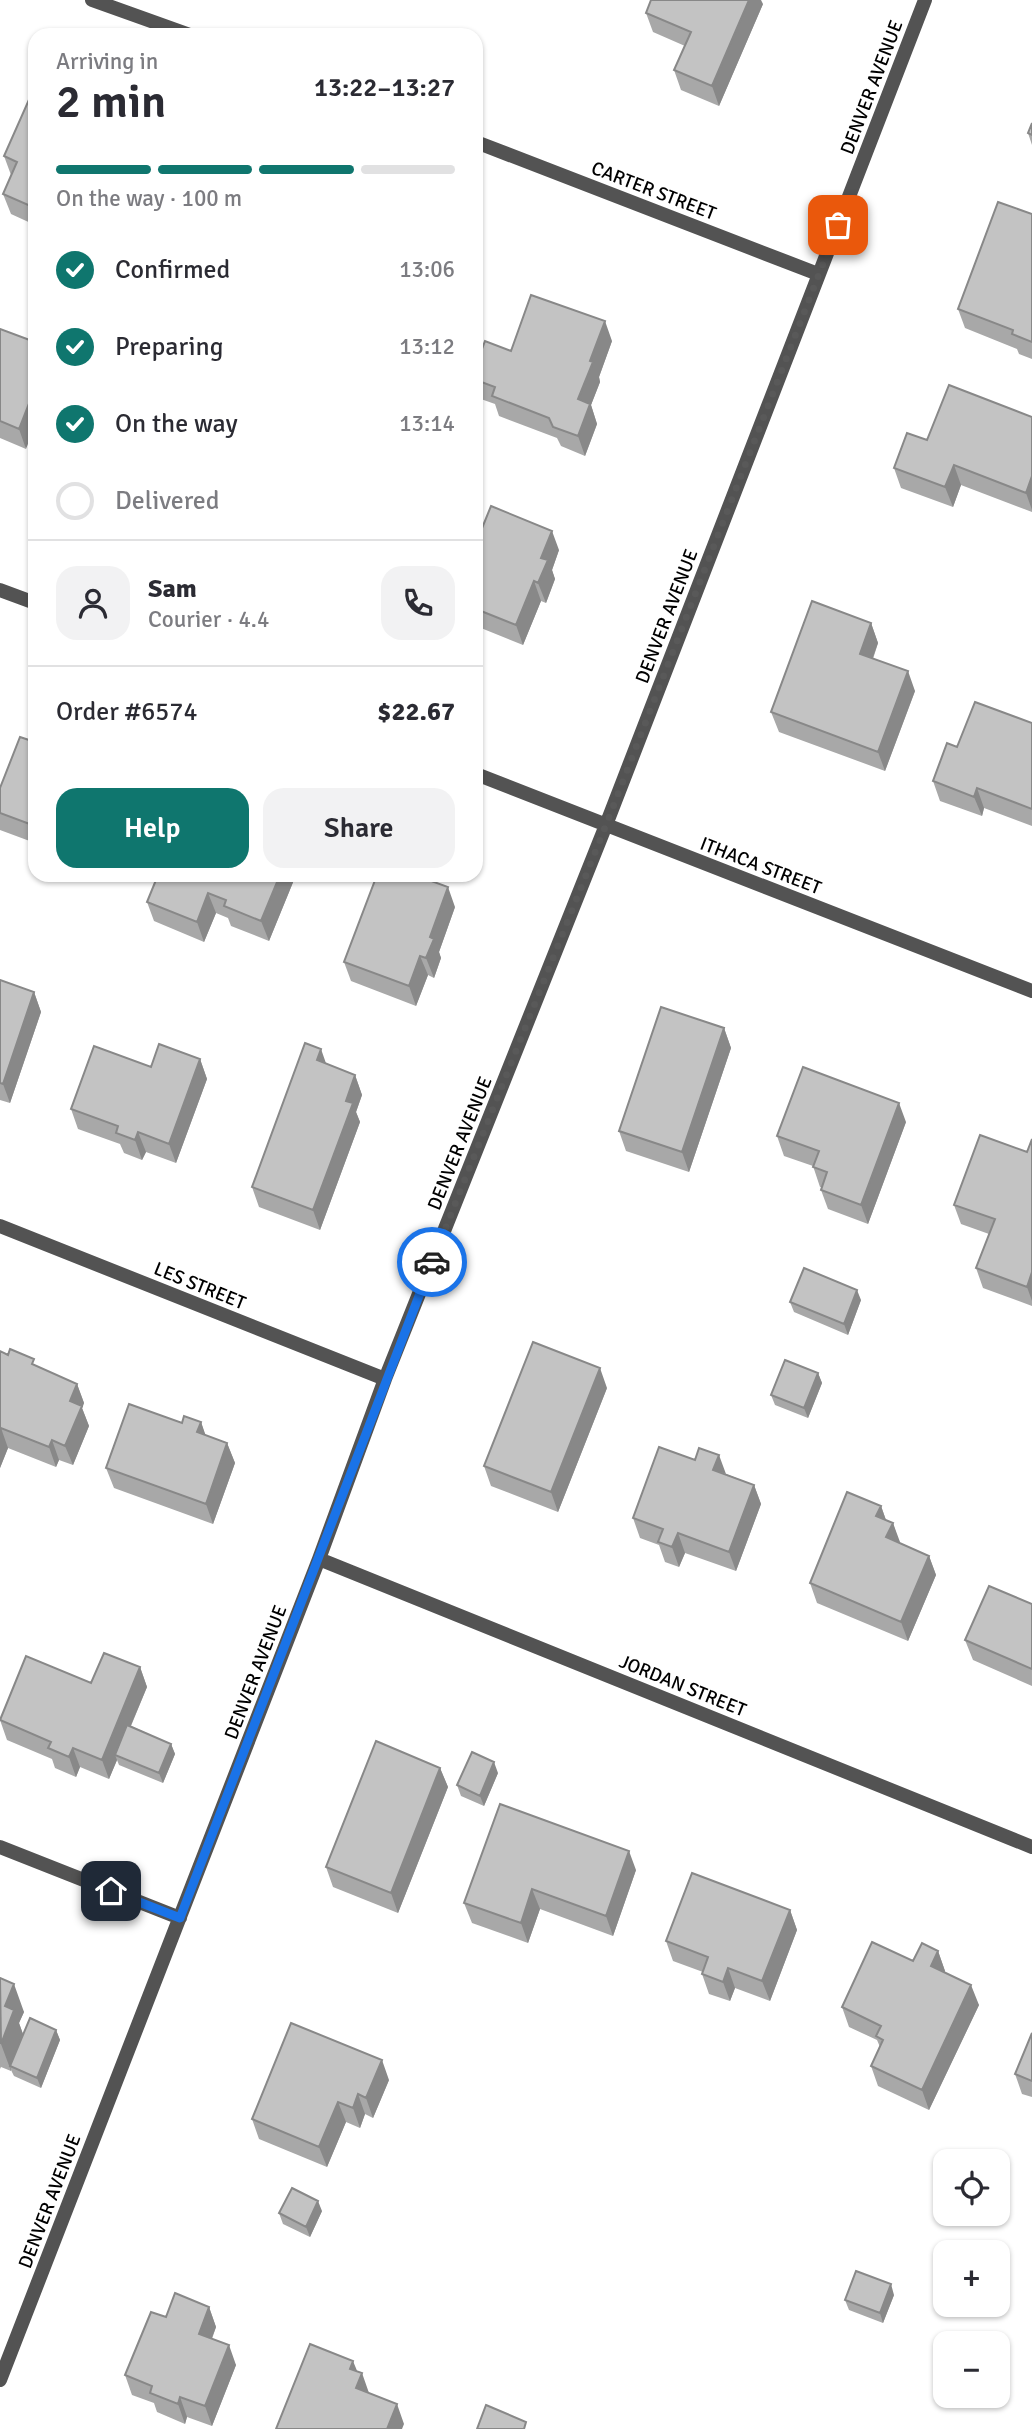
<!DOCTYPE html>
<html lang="en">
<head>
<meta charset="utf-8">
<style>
	:root { --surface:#fff; --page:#f2f2f3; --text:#2b2b33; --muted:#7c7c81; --line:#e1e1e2; --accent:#0f766e }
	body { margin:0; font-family:Signika,sans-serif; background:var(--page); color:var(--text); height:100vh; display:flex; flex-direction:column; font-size:26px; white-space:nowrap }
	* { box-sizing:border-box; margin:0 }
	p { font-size:23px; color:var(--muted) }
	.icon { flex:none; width:38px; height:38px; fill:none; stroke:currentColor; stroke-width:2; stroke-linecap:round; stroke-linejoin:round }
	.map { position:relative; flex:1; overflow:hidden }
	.drawer { position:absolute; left:28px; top:28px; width:455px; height:854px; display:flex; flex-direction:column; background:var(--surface); border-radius:21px; box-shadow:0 2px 5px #0004 }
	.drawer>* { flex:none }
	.fabs { position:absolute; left:933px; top:2149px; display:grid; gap:14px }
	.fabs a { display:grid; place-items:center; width:77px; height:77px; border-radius:14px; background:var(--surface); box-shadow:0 2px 5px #0004; font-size:35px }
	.pin { position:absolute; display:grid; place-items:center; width:60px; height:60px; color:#fff; margin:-30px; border-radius:14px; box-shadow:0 4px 10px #0006 }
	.courier { position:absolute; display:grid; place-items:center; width:70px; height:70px; margin:-35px; border:5px solid #1a73e8; border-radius:50%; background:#fff; color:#222; box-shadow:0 2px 9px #0007 }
	.summary em { font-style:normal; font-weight:600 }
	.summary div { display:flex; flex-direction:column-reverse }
	.summary { display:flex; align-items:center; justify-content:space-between; height:119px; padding:0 28px }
	h1 { font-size:46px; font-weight:600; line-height:52px }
	.bar { display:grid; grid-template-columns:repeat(4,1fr); gap:10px 7px; align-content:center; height:84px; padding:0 28px }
	.bar i { height:9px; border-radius:5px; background:var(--line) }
	.bar .on { background:var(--accent) }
	.bar p { grid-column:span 4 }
	.line { display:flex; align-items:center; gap:18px; padding:0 28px; border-top:2px solid var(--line) }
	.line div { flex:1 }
	.round { display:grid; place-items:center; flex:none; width:74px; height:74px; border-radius:21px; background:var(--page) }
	ol { padding:0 28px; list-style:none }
	li { display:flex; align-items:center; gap:21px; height:77px }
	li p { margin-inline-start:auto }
	li .icon { padding:7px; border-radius:50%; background:var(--accent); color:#fff; stroke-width:4 }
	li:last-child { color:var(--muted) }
	li i { width:38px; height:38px; border:4px solid var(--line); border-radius:50% }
	.primary-button { display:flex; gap:14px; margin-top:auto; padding:14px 28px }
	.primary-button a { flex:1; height:80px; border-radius:21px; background:var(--accent); color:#fff; font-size:28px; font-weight:600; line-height:80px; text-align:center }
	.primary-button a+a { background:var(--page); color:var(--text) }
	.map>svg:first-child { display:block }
</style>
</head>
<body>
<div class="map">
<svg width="1032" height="2429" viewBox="0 0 1032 2429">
	<rect width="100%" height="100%" fill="#fff"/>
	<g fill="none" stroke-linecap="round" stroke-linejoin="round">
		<path stroke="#535353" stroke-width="14" d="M92,0l98,35
			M476,142l342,132
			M0,590l35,13
			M476,774l556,217
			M0,1226l385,153
			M319,1559l713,288
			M0,1847l180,71
			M0,2380l319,-821 66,-180 221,-554 319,-825"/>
	</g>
	<path fill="#a8a8a8" d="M763,4l-44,102 -38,-16 -7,-20 11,-24 -32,-14 -7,-19z
		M35,97v128l-24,-11 -8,-20 8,-19 -7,-19z
		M1032,123v22l-4,-12z
		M1032,214v145l-13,-5 -2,-5 -52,-21 -7,-19z
		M0,329l26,120 -26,-11z
		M612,341l-13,36 1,5 -9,23 6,19 -12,32 -24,-10 -4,-8 -58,-22 -4,-12 -17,-6 -2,-7v-26l35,-14z
		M1032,417v95l-71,-27 -8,22 -52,-19 -7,-20 33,-28z
		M476,543l83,7 -7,20 3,9 -9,24 -5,-2 -18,44 -47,-19z
		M871,623l7,20 -5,16 42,32 -30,80 -106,-39 -8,-20z
		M1032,723v103l-48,-18 -2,8 -42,-15 -7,-20 24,-34z
		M35,742v101l-35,-13v-42z
		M296,875l-27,66 -38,-15 -3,-8 -12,-5 -12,29 -50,-21 -7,-19z
		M455,907l-16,45 2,6 -7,20 -6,-3 -12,31 -65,-25 -7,-19z
		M0,980l34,12 7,20 -31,91 -10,-3z
		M724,1028l7,20 -42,124 -63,-21 -7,-20z
		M200,1059l7,20 -31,84 -30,-11 -4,8 -18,-7 -4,-9 -42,-15 -7,-20 80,-42z
		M355,1075l7,20 -6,17 4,10 -40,108 -61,-23 -7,-20z
		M906,1122l-38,102 -40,-15 -7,-19 1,-3h-2l-7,-21 -29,-10 -7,-20z
		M1032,1139v167l-49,-18 -7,-20 13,-34 -28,-10 -7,-19 73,-53z
		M861,1300l-13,35 -54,-23 -4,-10z
		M0,1351l77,33 7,19 -2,5 7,18 -16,39 -14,-5 -3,7 -48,-19 -8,20z
		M818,1373l4,10 -14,35 -33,-13 -4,-10z
		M607,1388l-49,124 -67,-26 -7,-20z
		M201,1422l4,13 22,8 8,20 -22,61 -99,-36 -8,-20 76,-45z
		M726,1474l28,11 7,19 -25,67 -51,-18 -6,14 -14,-5 -6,-17 -19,-7 -7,-20z
		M881,1506l5,14 7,3 6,20 30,13 7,19 -28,66 -91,-38 -7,-20z
		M1032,1604v82l-59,-26 -8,-20z
		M140,1667l7,20 -16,39 40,18 4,10 -12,29 -44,-18 -2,-5 -8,19 -29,-12 -4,10 -21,-9 -3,-9 -45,-19 -7,-20 91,-37z
		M440,1768l8,19 -50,126 -65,-26 -7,-20z
		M498,1773l-14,33 -23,-10 -4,-11z
		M636,1870l-23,66 -73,-27 -12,34 -56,-20 -8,-20z
		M790,1910l7,20 -27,71 -35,-13 -5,13 -21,-7 -7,-20 1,-2 -30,-11 -7,-20z
		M938,1951l7,20v2l34,32 -50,105 -51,-24 -7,-20 9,-19 -3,-7 -28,-13 -7,-20 71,-46z
		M0,1978l24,34 -5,11 4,11 33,-4 4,10 -19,48 -27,-12 -3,-6v1l-10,-4 -1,2z
		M1032,2033v64l-10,-3 -7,-20z
		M389,2080l-16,38 -8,-4 -5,14 -14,-6 -19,45 -68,-28 -7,-20z
		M322,2211l-12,26 -27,-13 -4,-11z
		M894,2295l-11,28 -34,-13 -4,-10z
		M209,2307l7,20 -4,12 24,26 -24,61 -25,-9 -2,7 -28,-12 -3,-9 -22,-8 -7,-20 41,-58z"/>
	<path fill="#888" d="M749,0h12l2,4 -44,102 -7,-20z
		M605,321l7,20 -13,36 1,5 -9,23 6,19 -12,32 -7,-20v-37l12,-38z
		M35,388v38l-9,23 -7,-20z
		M954,465l7,20 -8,22 -8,-20z
		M1032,476v34l-6,-17z
		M552,531l7,19 -7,20 3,9 -9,24 -8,-20 3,-25z
		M534,581l7,20 -18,44 -7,-20z
		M871,623l7,20 -11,31 -7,-20z
		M908,671l7,20 -30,80 -7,-19z
		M977,788l7,20 -2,8 -8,-19z
		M280,875h16l-27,66 -8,-20z
		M448,887l7,20 -16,45 2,6 -7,20 -8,-20 4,-21z
		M208,893l8,20 -12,29 -7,-20z
		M420,956l8,19 -12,31 -7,-20z
		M34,992l7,20 -31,91 -7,-19z
		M724,1028l7,20 -42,124 -7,-20z
		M321,1049l7,20 -11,-9z
		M200,1059l7,20 -31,84 -7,-19z
		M355,1075l7,20 -6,17 4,10 -40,108 -7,-20 33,-109z
		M899,1103l7,19 -38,102 -7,-19z
		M138,1132l8,20 -4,8 -7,-20z
		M1032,1272v29l-5,-14z
		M857,1290l4,10 -13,35 -4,-11z
		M600,1368l7,20 -49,124 -7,-20z
		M818,1373l4,10 -14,35 -4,-10z
		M77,1384l7,19 -2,5 7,18 -16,39 -8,-19 5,-45z
		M201,1422l7,20 -11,-10z
		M1,1428l7,20 -8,20v-37z
		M52,1440l7,20 -3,7 -7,-20z
		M227,1443l8,20 -22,61 -7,-20z
		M719,1455l7,19 -13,-4z
		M754,1485l7,19 -25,67 -7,-19z
		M881,1506l7,20 -12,-10z
		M893,1523l7,19 -7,15 -7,-20z
		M678,1533l7,20 -6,14 -7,-20z
		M929,1556l7,19 -28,66 -7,-19z
		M140,1667l7,20 -29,69 -3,-1 2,5 -8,19 -7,-19z
		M171,1744l4,10 -12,29 -4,-10z
		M73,1748l7,19 -4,10 -7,-20z
		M494,1762l4,11 -14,33 -4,-10z
		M440,1768l8,19 -50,126 -7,-20z
		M629,1851l7,19 -23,66 -7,-20z
		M532,1889l8,20 -12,34 -7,-20z
		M790,1910l7,20 -27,71 -8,-20z
		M938,1951l7,20 -7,15 -7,-20z
		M728,1968l7,20 -5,13 -7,-19z
		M14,1984l10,28 -5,11 5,14 -14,29 1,4v1l-10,-27 4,-38z
		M971,1985l8,20 -50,105 -7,-20z
		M56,2030l4,10 -19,48 -4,-10z
		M382,2060l7,20 -16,38 -7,-20z
		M358,2094l7,20 -5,14 -7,-20z
		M338,2102l8,20 -19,45 -8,-20z
		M318,2201l4,10 -12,26 -4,-10z
		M891,2284l3,11 -11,28 -3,-10z
		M209,2307l7,20 -10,26 -7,-19z
		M229,2345l7,20 -24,61 -7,-20z
		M353,2361l7,17 2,-5 7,20 -6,15 -13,-39z
		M180,2397l7,20 -2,7 -7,-20z
		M397,2404l7,20 -2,5h-15z"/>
	<path fill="#c3c3c3" stroke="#888" stroke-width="2" d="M651,0h98l-37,86 -38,-16 17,-38 -45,-19z
		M31,95l4,2v111l-32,-14 14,-32 -13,-6z
		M1032,123v12l-4,-2z
		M998,202l34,12v128l-20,-8 1,-4 -55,-21z
		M531,295l74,26 -15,40 3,1 -15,37 12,5 -12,32 -25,-9 -4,-9 -57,-22 3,-9 -19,-7v-15l9,-24 26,10z
		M0,329l35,13v46l-16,41 -19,-8z
		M949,385l83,32v59l-6,17 -72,-28 -9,22 -51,-19 13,-35 20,7z
		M491,506l61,25 -11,27 7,2 -10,23 -4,-2 -18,44 -40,-16v-66z
		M812,601l59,22 -11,31 48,17 -30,81 -107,-40z
		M975,702l57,21v86l-55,-21 -3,9 -41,-16 14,-38 10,4z
		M20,737l15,5v84l-35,-13v-25z
		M158,875h122l-19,46 -37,-15 2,-6 -18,-7 -11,29 -50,-20z
		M377,875h38l33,12 -18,50 4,2 -8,19 -6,-2 -11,30 -65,-24z
		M0,980l34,12 -31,92 -3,-1z
		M661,1007l63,21 -42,124 -63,-21z
		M305,1043l16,6 -4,11 38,15 -9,26 7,2 -40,107 -61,-23z
		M159,1044l41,15 -31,85 -31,-12 -3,8 -19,-7 2,-7 -47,-17 23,-63 57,21z
		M803,1067l96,36 -38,102 -40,-15 6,-18 -14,-5 6,-16 -42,-15z
		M980,1135l47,17 5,-13v133l-5,15 -51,-19 19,-49 -41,-14z
		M804,1268l53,22 -13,34 -54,-22z
		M533,1342l67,26 -49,124 -67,-26z
		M10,1349l24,10 -2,5 45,20 -7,17 12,5 -17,40 -13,-6 -3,7 -48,-19 -1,3v-80l8,4z
		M785,1360l33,13 -14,35 -33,-13z
		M129,1404l53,19 2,-7 17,6 -4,10 30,11 -21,61 -100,-36z
		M659,1447l36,13 4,-12 20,7 -6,15 41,15 -25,67 -51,-19 -6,14 -14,-5 5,-13 -30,-11z
		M847,1492l34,14 -5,10 17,7 -7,14 43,19 -28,66 -91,-39z
		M989,1586l43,18v65l-67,-29z
		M104,1653l36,14 -38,93 -29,-12 -4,9 -21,-9 3,-6 -51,-22 26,-64 65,27z
		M127,1725l44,19 -12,29 -44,-18z
		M376,1741l64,27 -49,125 -65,-26z
		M472,1752l22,10 -14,34 -23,-11z
		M500,1804l129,47 -23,65 -74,-27 -11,34 -57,-20z
		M692,1873l98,37 -28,71 -34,-13 -5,14 -21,-8 6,-17 -42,-16z
		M872,1942l41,19 9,-18 16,8 -7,15 40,19 -49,105 -51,-24 12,-26 -7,-4 5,-10 -39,-19z
		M0,1978l14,6 -9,22 9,4 -13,34z
		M30,2018l26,12 -19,48 -27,-12z
		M291,2023l91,37 -16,38 -8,-4 -5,14 -15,-6 -19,45 -67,-28z
		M1032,2033v48l-17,-7z
		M292,2188l26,13 -12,26 -27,-14z
		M856,2271l35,13 -11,29 -35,-13z
		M175,2293l34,14 -10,27 30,11 -24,61 -25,-9 -2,7 -28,-11 2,-7 -27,-11 26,-63 15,5z
		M310,2344l43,17 -3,8 12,4 -6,15 41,16 -10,25h-111z
		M486,2405l40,17 -2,7h-47z"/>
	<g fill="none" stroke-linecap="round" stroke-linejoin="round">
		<path stroke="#595959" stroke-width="7" stroke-dasharray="0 12.6" d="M432,1262l174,-437 232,-600"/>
		<path stroke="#1a73e8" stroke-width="9" d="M111,1891l69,27 252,-656"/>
	</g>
	<g text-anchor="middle" stroke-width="7" stroke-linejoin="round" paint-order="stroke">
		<g font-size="19" fill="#000" stroke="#fff">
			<text transform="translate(871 87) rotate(-69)" y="7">DENVER AVENUE</text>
			<text transform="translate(654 190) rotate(21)" y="7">CARTER STREET</text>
			<text transform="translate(666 616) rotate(-69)" y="7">DENVER AVENUE</text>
			<text transform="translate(761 865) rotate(21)" y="7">ITHACA STREET</text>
			<text transform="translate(459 1143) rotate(-68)" y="7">DENVER AVENUE</text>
			<text transform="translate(200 1285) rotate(22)" y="7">LES STREET</text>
			<text transform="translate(255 1672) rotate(-69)" y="7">DENVER AVENUE</text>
			<text transform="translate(683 1685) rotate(22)" y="7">JORDAN STREET</text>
			<text transform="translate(49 2201) rotate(-69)" y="7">DENVER AVENUE</text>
		</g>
	</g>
</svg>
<div class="fabs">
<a><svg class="icon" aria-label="locate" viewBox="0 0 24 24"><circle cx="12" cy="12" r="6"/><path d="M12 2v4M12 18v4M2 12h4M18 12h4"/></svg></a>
<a>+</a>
<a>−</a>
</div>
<div class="pin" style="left:838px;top:225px;background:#ea580c"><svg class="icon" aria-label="bag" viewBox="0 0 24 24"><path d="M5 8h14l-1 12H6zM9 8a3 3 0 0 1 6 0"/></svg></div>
<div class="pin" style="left:111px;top:1891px;background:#1f2937"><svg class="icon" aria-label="home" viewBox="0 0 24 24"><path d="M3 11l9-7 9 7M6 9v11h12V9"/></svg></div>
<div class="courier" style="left:432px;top:1262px"><svg class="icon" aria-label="car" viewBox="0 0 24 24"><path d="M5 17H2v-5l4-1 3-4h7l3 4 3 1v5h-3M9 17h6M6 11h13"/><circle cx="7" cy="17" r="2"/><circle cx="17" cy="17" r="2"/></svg></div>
<section class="drawer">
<div class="summary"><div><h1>2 min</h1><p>Arriving in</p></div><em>13:22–13:27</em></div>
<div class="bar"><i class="on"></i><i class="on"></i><i class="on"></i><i></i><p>On the way · 100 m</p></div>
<ol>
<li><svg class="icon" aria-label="check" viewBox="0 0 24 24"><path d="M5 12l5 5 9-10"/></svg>Confirmed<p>13:06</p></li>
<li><svg class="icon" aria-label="check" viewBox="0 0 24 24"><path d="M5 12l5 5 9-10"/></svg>Preparing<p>13:12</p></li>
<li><svg class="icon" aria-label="check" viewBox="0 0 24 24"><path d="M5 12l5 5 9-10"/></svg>On the way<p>13:14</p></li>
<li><i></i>Delivered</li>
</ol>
<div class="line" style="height:126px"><a class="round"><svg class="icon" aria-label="person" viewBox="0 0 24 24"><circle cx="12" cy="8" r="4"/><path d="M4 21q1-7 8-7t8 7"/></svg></a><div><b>Sam</b><p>Courier · 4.4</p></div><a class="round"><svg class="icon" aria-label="phone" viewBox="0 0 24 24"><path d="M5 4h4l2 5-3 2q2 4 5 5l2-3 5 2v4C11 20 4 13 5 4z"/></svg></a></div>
<div class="line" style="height:91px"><div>Order #6574</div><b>$22.67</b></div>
<div class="primary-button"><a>Help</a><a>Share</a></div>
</section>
</div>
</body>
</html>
